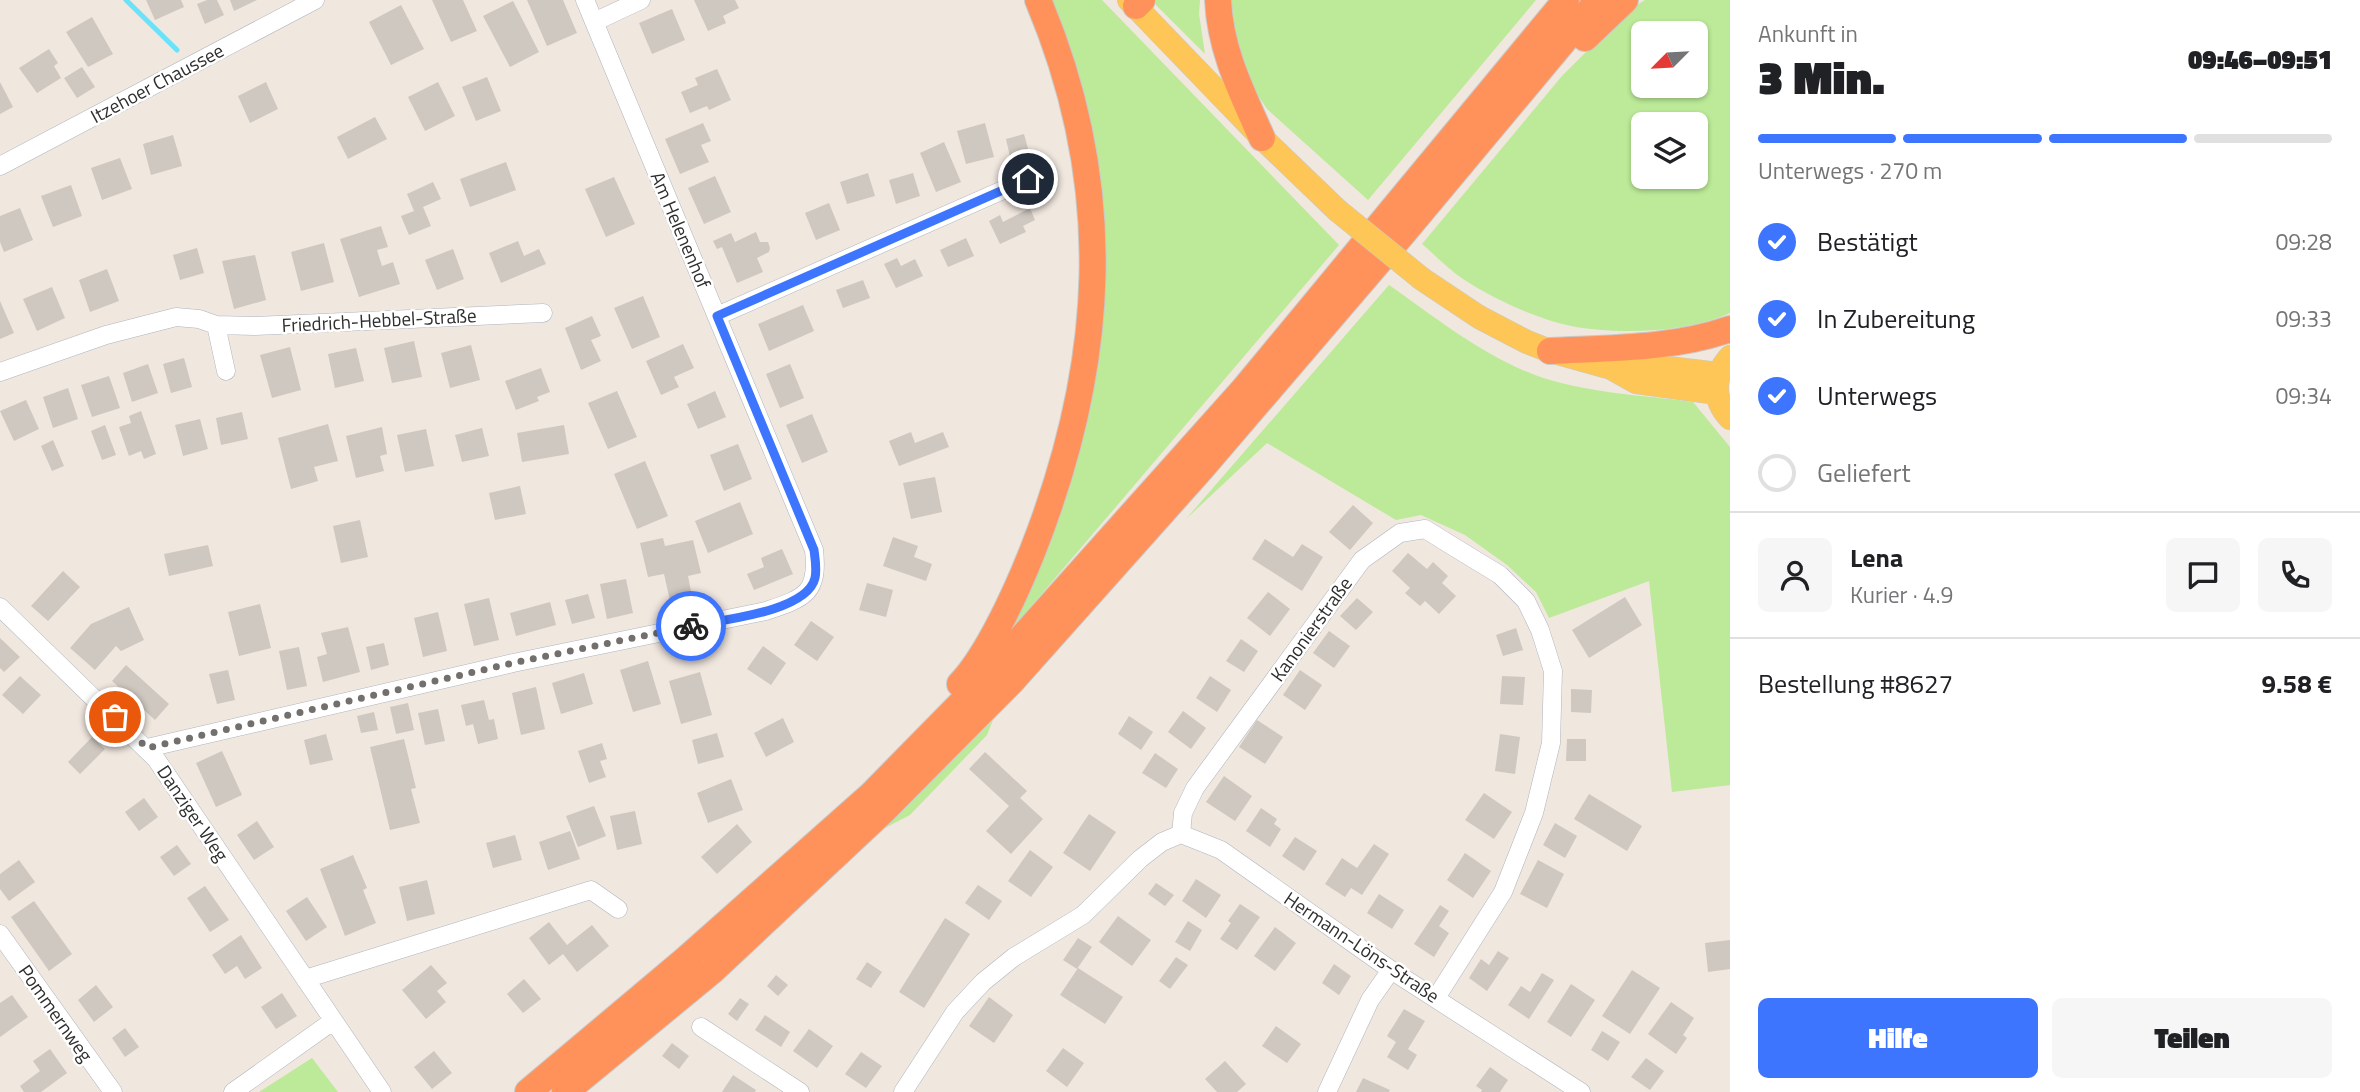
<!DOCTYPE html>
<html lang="de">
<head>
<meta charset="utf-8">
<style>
	:root { --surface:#fff; --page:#f6f6f6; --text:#202124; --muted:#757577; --line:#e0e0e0; --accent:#3d75ff }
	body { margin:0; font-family:"Titillium Web",sans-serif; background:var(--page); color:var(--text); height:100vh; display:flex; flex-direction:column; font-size:26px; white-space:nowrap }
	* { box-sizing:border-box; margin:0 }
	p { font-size:23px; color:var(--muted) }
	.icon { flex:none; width:38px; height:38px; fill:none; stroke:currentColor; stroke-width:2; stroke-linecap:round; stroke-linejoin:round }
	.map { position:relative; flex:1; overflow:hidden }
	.side { display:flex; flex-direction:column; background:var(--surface); width:630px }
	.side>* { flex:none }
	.needle { width:46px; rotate:246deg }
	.fabs { position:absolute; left:1631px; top:21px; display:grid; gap:14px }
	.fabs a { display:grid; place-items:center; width:77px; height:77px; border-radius:10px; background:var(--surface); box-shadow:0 2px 5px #0004; font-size:35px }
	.pin { position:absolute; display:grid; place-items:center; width:60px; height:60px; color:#fff; margin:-30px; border:4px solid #fff; border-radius:50%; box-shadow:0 2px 7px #0007 }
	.courier { position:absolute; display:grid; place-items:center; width:70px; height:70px; margin:-35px; border:5px solid #3d75ff; border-radius:50%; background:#fff; color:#222; box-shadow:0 2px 9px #0007 }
	.summary em { font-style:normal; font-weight:800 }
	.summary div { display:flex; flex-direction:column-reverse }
	.summary { display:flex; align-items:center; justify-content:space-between; height:119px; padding:0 28px }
	h1 { font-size:46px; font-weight:800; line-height:52px }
	.bar { display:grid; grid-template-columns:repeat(4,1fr); gap:10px 7px; align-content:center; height:84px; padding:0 28px }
	.bar i { height:9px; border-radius:5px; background:var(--line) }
	.bar .selected { background:var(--accent) }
	.bar p { grid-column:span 4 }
	.line { display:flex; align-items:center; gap:18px; padding:0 28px; border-top:2px solid var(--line) }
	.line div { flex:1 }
	.round { display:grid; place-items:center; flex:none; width:74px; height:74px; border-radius:10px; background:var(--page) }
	ol { padding:0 28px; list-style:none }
	li { display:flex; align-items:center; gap:21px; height:77px }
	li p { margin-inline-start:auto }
	li .icon { padding:7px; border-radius:50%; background:var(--accent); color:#fff; stroke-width:4 }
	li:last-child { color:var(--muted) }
	li i { width:38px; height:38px; border:4px solid var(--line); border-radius:50% }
	.cta { display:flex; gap:14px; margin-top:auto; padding:14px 28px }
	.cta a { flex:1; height:80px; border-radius:10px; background:var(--accent); color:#fff; font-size:28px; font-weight:800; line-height:80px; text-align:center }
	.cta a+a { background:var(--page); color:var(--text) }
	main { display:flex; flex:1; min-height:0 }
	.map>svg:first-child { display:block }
</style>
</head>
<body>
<main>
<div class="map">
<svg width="1730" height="1092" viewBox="0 0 1730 1092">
	<rect width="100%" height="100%" fill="#f0e7df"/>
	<path fill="#bcea98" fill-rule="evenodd" d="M1049,0h53l237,245 -346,406 105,-304z
		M1156,0h44l-1,14 6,40 -49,-49z
		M1226,0h310l-168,200 -101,-91 -18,-27z
		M1645,0h85v313c-45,20 -111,22 -159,13 -37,-8 -77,-27 -108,-47 -15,-10 -28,-24 -41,-35l140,-168 64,-64zM1643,33h53v53h-53zM1643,124h53v53h-53z
		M1389,285c47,33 93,70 146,90 48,18 108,20 158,27l37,45v338l-58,7 -23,-211 -100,37 -13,-26 -29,-27 -42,-30 -44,-20 -25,5 -129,-77 -81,76z
		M993,720l-6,15 -77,80 -27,14z
		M312,1058l26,34h-79z"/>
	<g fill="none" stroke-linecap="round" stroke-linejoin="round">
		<path stroke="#6ae2fa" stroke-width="5" d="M126,0l51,50"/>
	</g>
	<path fill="#cfc8c0" d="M146,0h35l3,7 -29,13z
		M207,0h10l7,15 -19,9 -8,-20z
		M230,0h27l-23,11z
		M432,0h31l14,31 -26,11z
		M527,0h36l14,33 -30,13z
		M694,0h41l4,8 -16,8 3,7 -18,8z
		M513,1l26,51 -29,15 -27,-51z
		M401,5l23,44 -33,16 -22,-43z
		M672,9l13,31 -33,14 -13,-31z
		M92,17l21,37 -25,13 -22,-35z
		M49,49l9,14 -4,3 7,12 -24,15 -18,-25z
		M82,67l13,20 -18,11 -13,-20z
		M717,69l14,31 -22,10 -2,-4 -17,7 -9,-21 17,-7 -3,-7z
		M487,77l14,34 -25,10 -14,-34z
		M0,82l13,25 -13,7z
		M266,82l12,27 -28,14 -12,-27z
		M438,82l17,34 -30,15 -17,-34z
		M375,117l12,22 -39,20 -11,-22z
		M703,123l8,18 -10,4 8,17 -29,12 -15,-35z
		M985,123l9,34 -28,7 -9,-33z
		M1024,134l6,22 -19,5 -5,-22z
		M173,135l9,31 -31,9 -8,-31z
		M944,142l17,40 -25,10 -16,-39z
		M120,158l12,31 -30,11 -11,-32z
		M506,162l10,28 -46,17 -10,-28z
		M868,173l7,23 -28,8 -7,-22z
		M913,173l7,23 -24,8 -7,-24z
		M715,176l16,36 -27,12 -16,-36z
		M614,177l21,47 -29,13 -21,-48z
		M433,182l8,17 -18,8 8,19 -22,9 -8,-19 13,-5 -7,-17z
		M71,185l11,31 -29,11 -12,-31z
		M829,203l11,27 -24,10 -11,-27z
		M20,208l13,32 -29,12 -4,-10v-26z
		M1030,208l5,12 -12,6 3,6 -26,12 -11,-23 11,-6 3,7z
		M381,226l7,21 -11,3 5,16 11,-4 7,22 -41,13 -19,-58z
		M756,232l4,10h8l2,6 -1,4 -12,6 6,14 -26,11 -15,-36 -5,2 -4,-8 18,-8 4,9z
		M966,238l8,18 -26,11 -8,-17z
		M518,241l6,15 15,-7 7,15 -45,19 -12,-30z
		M324,243l10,39 -33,9 -10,-39z
		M197,248l7,25 -24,7 -7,-25z
		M453,249l11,30 -27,11 -12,-30z
		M255,255l11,45 -32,9 -12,-48z
		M897,258l4,8 14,-7 8,17 -27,12 -12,-24z
		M107,269l12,32 -29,11 -11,-32z
		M863,280l7,18 -27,10 -7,-18z
		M52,287l13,31 -28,13 -14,-32z
		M643,296l17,41 -28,12 -18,-41z
		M0,301l14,32 -14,6z
		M803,305l11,26 -45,20 -11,-27z
		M592,316l9,20 -10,4 10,21 -20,9 -16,-42z
		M414,341l8,36 -30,6 -8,-35z
		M683,344l11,24 -20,9 5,10 -18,8 -15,-34z
		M471,345l9,35 -30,8 -9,-35z
		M290,347l11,43 -29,8 -12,-43z
		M356,348l8,33 -29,7 -7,-34z
		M184,358l8,29 -21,6 -8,-29z
		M148,364l10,29 -26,9 -9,-29z
		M790,364l14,34 -24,10 -14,-34z
		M541,368l9,24 -13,5 2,4 -23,9 -11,-29z
		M109,376l11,32 -28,9 -11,-32z
		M68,388l10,31 -25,9 -10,-31z
		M617,391l20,46 -29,12 -20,-46z
		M715,391l11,26 -28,12 -11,-25z
		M26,400l13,29 -25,12 -14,-30z
		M141,411l15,43 -12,5 -3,-8 -12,5 -10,-29 12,-4 -2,-7z
		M242,412l6,27 -27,6 -5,-27z
		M812,414l16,38 -26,11 -16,-38z
		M200,419l8,30 -25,7 -8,-31z
		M328,424l10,37 -24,6 4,14 -27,8 -13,-51z
		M105,425l11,30 -14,5 -11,-29z
		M564,425l5,29 -47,8 -5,-29z
		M382,427l5,27 -7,2 4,15 -28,7 -10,-42z
		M482,428l7,28 -27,6 -7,-27z
		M426,429l8,37 -29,6 -8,-37z
		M911,432l4,11 28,-11 6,15 -50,19 -10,-25z
		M53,440l11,26 -12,5 -11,-25z
		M738,444l14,35 -28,12 -14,-36z
		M645,461l23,55 -31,13 -23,-55z
		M935,477l7,35 -31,7 -8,-36z
		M520,486l6,28 -31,6 -6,-27z
		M740,502l13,32 -45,19 -13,-32z
		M1353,505l20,18 -23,27 -21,-18z
		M360,520l8,37 -27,6 -8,-37z
		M893,537l25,9 -4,11 18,7 -6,17 -43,-15z
		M663,538l2,8 28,-6 8,33 -13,3 4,20 -22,5 -6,-27 -16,3 -8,-34z
		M1265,539l28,18 9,-13 21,13 -21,34 -50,-32z
		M208,545l5,21 -44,10 -5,-22z
		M782,549l11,25 -39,16 -7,-16 17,-7 -3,-9z
		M1408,553l19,16 6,-7 15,14 -6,7 14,13 -17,18 -14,-13 -5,5 -15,-13 5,-5 -18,-17z
		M63,571l17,16 -32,34 -17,-15z
		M626,579l7,34 -26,6 -7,-35z
		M867,583l26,7 -7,27 -27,-7z
		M1268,592l22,17 -20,27 -23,-18z
		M588,594l7,24 -23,6 -7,-24z
		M1625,597l17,28 -53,33 -17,-28z
		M489,598l10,42 -25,6 -10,-42z
		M1357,598l16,14 -17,18 -16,-14z
		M550,602l6,23 -40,11 -6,-23z
		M260,604l11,44 -32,8 -11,-44z
		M129,607l15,33 -23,11 -5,-5 -21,24 -25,-22 21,-24z
		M438,612l9,39 -24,6 -9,-39z
		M811,621l23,16 -17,24 -23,-16z
		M348,627l12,45 -37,10 -6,-25 10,-3 -6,-21z
		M1516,628l7,22 -20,6 -7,-21z
		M1329,631l21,15 -16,22 -21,-15z
		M0,638l20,19 -16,15 -4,-4z
		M1241,639l17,12 -14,21 -18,-11z
		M384,643l5,22 -18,5 -5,-23z
		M763,646l23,17 -15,22 -24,-16z
		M299,647l8,39 -20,4 -8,-39z
		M648,661l13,43 -28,8 -13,-42z
		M126,665l43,39 -14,16 -43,-39z
		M228,670l7,30 -18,4 -8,-30z
		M1300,670l22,15 -17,25 -22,-15z
		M700,672l12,43 -31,9 -12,-43z
		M584,673l9,31 -32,10 -9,-31z
		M20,676l21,19 -18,19 -21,-19z
		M1210,676l21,14 -14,22 -21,-14z
		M1502,676l23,1 -2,28 -23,-1z
		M536,687l9,42 -24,6 -9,-42z
		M1571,689l21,1 -1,23 -20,-1z
		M484,700l5,20 5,-1 4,20 -20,5 -5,-20 -7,2 -5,-21z
		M408,703l6,27 -18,4 -6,-27z
		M438,709l7,32 -20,4 -7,-32z
		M1183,711l23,17 -15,21 -23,-17z
		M374,712l4,18 -17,3 -4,-17z
		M1129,716l24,16 -12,18 -23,-16z
		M783,718l11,24 -28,15 -12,-24z
		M1257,720l26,17 -18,27 -26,-17z
		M717,733l7,24 -26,7 -6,-24z
		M326,734l7,26 -23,5 -6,-25z
		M1500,734l20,3 -5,37 -20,-3z
		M92,737l13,12 -25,25 -12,-12z
		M404,739l12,49 -5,1 9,34 -30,7 -20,-83z
		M1567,739h19v22h-20z
		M602,743l5,16 -7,2 6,16 -17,6 -11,-32z
		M222,751l20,44 -26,12 -20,-44z
		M985,752l42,39 -7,7 23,21 -32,35 -25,-23 23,-25 -40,-37z
		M1155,753l23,16 -12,19 -24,-15z
		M1224,776l28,20 -17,25 -29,-19z
		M731,779l12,31 -35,13 -11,-30z
		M1484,793l28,19 -18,27 -29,-19z
		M1589,794l53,32 -15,25 -53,-32z
		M144,798l14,19 -19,14 -14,-19z
		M594,806l12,30 -28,11 -12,-31z
		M1261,808l16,11 -3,5 7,5 -11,18 -24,-16z
		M635,811l7,33 -25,6 -7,-34z
		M1089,814l27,18 -26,39 -27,-18z
		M257,821l17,26 -20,13 -17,-25z
		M1555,823l22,13 -12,22 -22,-13z
		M737,824l15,18 -35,32 -16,-17z
		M570,831l10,28 -32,11 -9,-28z
		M515,835l7,25 -29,8 -7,-25z
		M1295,837l22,14 -13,20 -22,-15z
		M1374,844l15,10 -27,41 -11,-7 -6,9 -20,-13 17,-26 15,10z
		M177,845l14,19 -17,12 -14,-19z
		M1030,850l23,17 -22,30 -23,-16z
		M1465,853l26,18 -18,27 -26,-18z
		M353,855l14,33 -4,2 13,33 -31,13 -25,-67z
		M19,860l16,22 -26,19 -9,-12v-15z
		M1538,860l26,14 -17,34 -27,-14z
		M1196,879l25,16 -15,23 -24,-17z
		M427,880l8,34 -28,7 -8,-34z
		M1156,883l18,12 -9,11 -17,-12z
		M978,885l24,16 -13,19 -24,-17z
		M205,886l24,34 -19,12 -23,-34z
		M1379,894l25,16 -12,19 -25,-16z
		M307,897l20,30 -21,14 -20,-30z
		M34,901l38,53 -23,17 -38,-54z
		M1240,904l20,13 -23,33 -17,-11 11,-16 -3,-2z
		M1440,905l9,6 -10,15 10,7 -15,24 -20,-13z
		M1118,916l33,24 -19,26 -33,-24z
		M945,918l25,16 -46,74 -25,-16z
		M1188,921l14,9 -12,21 -15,-9z
		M549,922l18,23 25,-20 17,21 -32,26 -14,-18 -14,11 -20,-27z
		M1275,927l21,16 -21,28 -21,-15z
		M241,935l21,33 -17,11 -8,-13 -12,8 -13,-19z
		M1078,938l14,9 -15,22 -14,-9z
		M1730,940v29l-22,3 -3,-29z
		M1498,951l11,7 -22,33 -18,-13 12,-19 8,6z
		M1176,957l12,8 -18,24 -11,-8z
		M867,962l15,10 -11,16 -15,-9z
		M1334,964l17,12 -12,19 -17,-12z
		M431,965l16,18 -10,8 9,11 -20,17 -24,-29z
		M1078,968l45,29 -18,27 -45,-29z
		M1632,970l28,18 -30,46 -28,-18z
		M1542,973l12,7 -25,39 -21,-14 13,-19 9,6z
		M776,975l12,10 -10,11 -11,-10z
		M524,979l17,20 -18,14 -16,-19z
		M1571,984l24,16 -24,37 -24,-15z
		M96,985l17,22 -19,15 -16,-22z
		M282,993l15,23 -21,13 -15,-22z
		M12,995l16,22 -28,20v-34z
		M989,997l24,18 -19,28 -25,-17z
		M740,998l9,6 -12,17 -9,-7z
		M1671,1002l23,16 -11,17 4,3 -11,16 -28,-20z
		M1404,1009l21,12 -17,28 9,6 -9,15 -21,-13 9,-15 -9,-6z
		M765,1015l25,17 -9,15 -26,-17z
		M1276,1026l25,18 -14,19 -25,-17z
		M125,1028l14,19 -14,10 -13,-19z
		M809,1029l24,17 -16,22 -24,-17z
		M1602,1031l18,11 -12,19 -17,-11z
		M672,1043l17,13 -10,13 -17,-13z
		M1063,1048l21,15 -17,24 -21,-16z
		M50,1049l17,24 -26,19h-17l-4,-6 20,-15 -7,-10z
		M434,1051l18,22 -20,16 -18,-22z
		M861,1052l21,14 -16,22 -21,-14z
		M1646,1058l18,13 -14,19 -19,-13z
		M1225,1061l21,23 -9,8h-20l-12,-13z
		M1490,1067l18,13 -8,12h-19l1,-2 -6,-4z
		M733,1075l23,15 -1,2h-33z
		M1363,1078l27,12 -1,2h-33z"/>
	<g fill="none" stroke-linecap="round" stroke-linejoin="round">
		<defs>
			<path id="minor" d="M594,22l47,-22
				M0,166l315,-166
				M717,316l311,-137
				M216,325l10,46
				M0,372l106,-37 70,-18 23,2 17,6 39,1 288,-13
				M0,607l156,152 226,333
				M147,748l366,-85 253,-52c38,-13 53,-17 48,-61l-229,-550
				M1181,834l2,-21 12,-25 167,-228 38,-27 25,-4 29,18 46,28 26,26 14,29 13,41 -2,72 -17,70 -31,79 -67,106
				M0,934l113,158
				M305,979l286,-89 27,19
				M701,1027l99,65
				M233,1092l100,-71
				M903,1092l52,-80 28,-30 31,-25 69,-42 57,-56 22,-17 19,-8 40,16 170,120 190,122
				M1327,1092l43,-92 21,-30"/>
			<path id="major" d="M1129,0l133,138 75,72
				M1422,279l57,38 48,25 23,9 61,17 25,14 81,11
				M1730,357c-17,19 -18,42 0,61
				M1611,368l23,-4 85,10"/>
			<path id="highway" d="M1218,0c2,50 24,93 44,138
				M1136,6l6,-6
				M1585,38l40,-38
				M1550,351c61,-3 122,-2 180,-22
				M960,684c28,-29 58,-96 73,-134 73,-186 84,-363 5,-550
				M528,1092l157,-132 186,-165 110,-112 263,-294 322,-389
				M565,1092l147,-121 172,-161 128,-129 190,-213 204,-238 192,-230"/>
		</defs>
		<use href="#minor" stroke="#afb4be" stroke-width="19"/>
		<use href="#major" stroke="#c9c9c9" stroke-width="24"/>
		<use href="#highway" stroke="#c9c9c9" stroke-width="28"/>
		<use href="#minor" stroke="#fff" stroke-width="18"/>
		<use href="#major" stroke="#fdc657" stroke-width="23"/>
		<use href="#highway" stroke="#ff925b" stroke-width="26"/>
		<defs>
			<path id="major-bridge" d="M1337,210l85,69"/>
		</defs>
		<use href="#major-bridge" stroke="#c9c9c9" stroke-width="24" stroke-linecap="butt"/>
		<use href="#major-bridge" stroke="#fdc657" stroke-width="23"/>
	</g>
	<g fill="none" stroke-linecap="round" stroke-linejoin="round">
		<path stroke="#726f6c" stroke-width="7" stroke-dasharray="0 12.6" d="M115,717l32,31 366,-85 178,-37"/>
		<path stroke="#3d75ff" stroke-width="9" d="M691,626c30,-6 116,-14 124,-48 2,-9 0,-20 -1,-28l-97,-234 311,-137"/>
	</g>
	<g text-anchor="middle" stroke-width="5" stroke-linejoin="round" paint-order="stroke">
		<g font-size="19" fill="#2e2e2e" stroke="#fff">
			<text transform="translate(157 83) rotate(-28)" y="7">Itzehoer Chaussee</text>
			<text transform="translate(681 230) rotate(67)" y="7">Am Helenenhof</text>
			<text transform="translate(379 320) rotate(-3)" y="7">Friedrich-Hebbel-Straße</text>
			<text transform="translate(1311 629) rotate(-54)" y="7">Kanonierstraße</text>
			<text transform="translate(193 813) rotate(56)" y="7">Danziger Weg</text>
			<text transform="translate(1362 947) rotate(34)" y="7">Hermann-Löns-Straße</text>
			<text transform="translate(56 1013) rotate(55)" y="7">Pommernweg</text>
		</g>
	</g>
</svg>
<div class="fabs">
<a><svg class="needle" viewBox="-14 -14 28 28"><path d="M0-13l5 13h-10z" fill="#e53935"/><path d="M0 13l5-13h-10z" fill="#757577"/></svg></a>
<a><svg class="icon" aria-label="layers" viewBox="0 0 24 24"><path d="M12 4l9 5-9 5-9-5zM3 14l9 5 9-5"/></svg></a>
</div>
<div class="pin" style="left:115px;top:717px;background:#ea580c"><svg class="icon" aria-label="bag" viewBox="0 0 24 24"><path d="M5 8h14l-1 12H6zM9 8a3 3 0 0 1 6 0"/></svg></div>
<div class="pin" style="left:1028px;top:179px;background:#1f2937"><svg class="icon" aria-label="home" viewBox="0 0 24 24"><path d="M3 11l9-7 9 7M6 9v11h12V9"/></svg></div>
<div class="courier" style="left:691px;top:626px"><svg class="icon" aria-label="bike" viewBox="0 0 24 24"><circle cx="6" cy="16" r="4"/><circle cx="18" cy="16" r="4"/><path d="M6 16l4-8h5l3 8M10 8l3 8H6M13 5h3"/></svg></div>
</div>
<section class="side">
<div class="summary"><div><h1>3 Min.</h1><p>Ankunft in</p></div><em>09:46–09:51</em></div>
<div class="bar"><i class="selected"></i><i class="selected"></i><i class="selected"></i><i></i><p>Unterwegs · 270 m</p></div>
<ol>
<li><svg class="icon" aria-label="check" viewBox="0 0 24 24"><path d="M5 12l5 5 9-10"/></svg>Bestätigt<p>09:28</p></li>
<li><svg class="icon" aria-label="check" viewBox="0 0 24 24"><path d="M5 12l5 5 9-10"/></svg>In Zubereitung<p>09:33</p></li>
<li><svg class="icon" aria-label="check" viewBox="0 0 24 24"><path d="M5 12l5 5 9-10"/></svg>Unterwegs<p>09:34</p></li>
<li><i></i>Geliefert</li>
</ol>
<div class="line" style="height:126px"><a class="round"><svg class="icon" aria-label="person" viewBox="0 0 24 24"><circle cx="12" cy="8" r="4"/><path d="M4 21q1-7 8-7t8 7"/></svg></a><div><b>Lena</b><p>Kurier · 4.9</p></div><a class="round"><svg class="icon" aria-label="chat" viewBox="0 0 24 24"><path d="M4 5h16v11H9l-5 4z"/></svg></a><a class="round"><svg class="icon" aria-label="phone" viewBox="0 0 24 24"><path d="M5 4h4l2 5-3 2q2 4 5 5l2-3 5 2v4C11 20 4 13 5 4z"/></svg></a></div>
<div class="line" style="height:91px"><div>Bestellung #8627</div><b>9.58 €</b></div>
<div class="cta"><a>Hilfe</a><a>Teilen</a></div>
</section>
</main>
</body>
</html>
